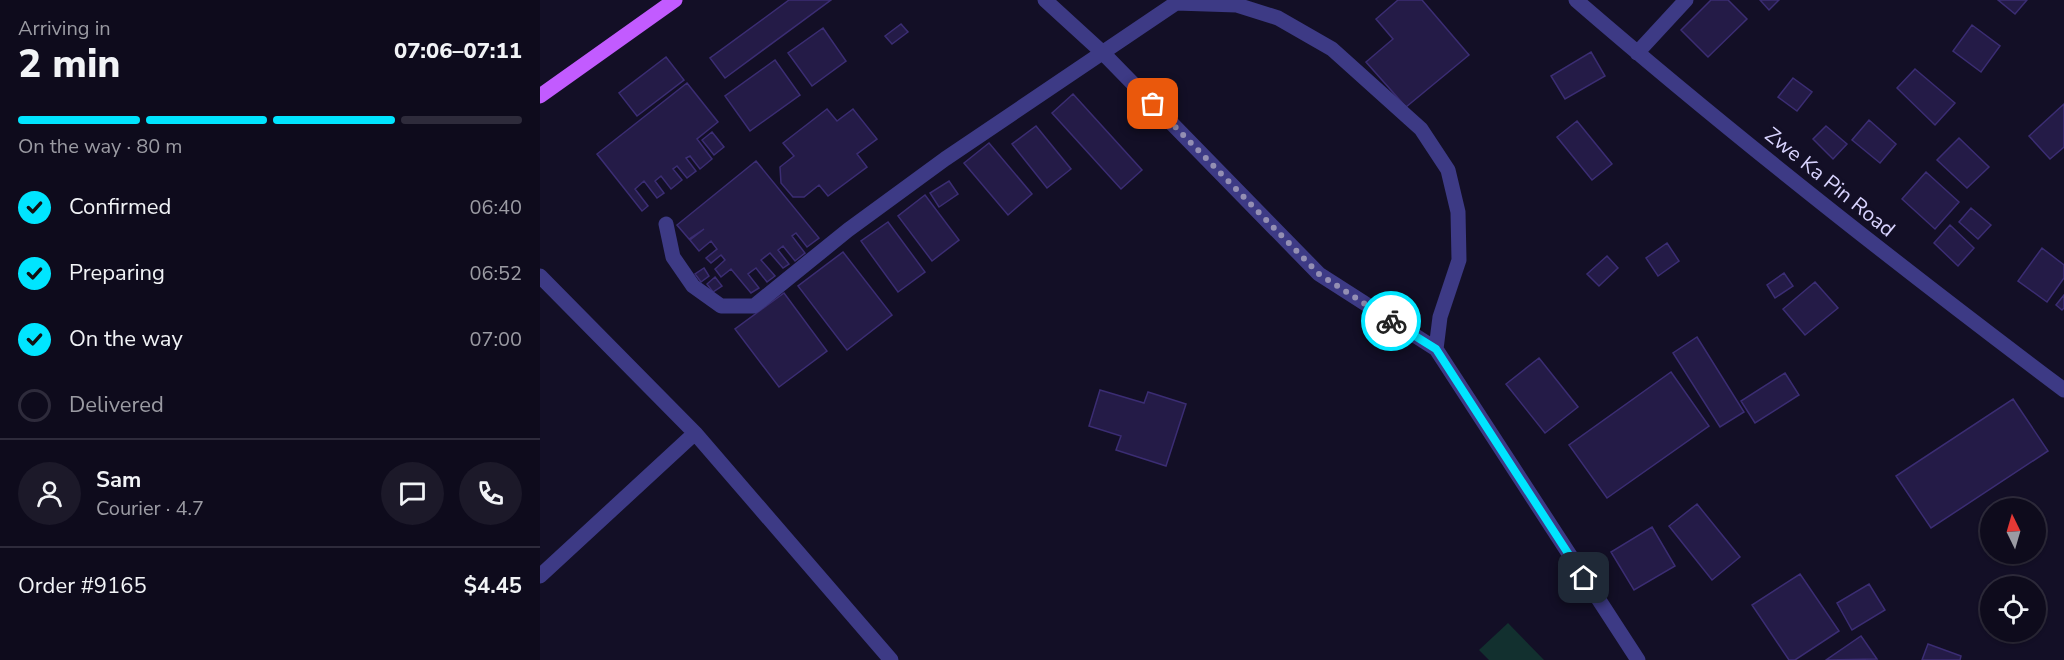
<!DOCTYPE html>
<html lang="en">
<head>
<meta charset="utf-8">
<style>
	:root { --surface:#0e0b1c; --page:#1c1929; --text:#f1f3f6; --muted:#9b9ba3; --line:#2e2b3b; --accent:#00e5ff }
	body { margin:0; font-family:"Nunito Sans",sans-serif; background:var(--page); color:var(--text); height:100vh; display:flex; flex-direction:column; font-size:22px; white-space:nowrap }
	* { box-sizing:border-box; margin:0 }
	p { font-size:20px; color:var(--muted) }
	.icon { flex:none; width:33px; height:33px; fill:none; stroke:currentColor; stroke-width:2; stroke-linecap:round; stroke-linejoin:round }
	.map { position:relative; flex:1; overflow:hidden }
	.panel { display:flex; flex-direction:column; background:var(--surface); width:540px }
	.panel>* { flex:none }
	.needle { width:39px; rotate:355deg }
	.buttons { position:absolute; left:1440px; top:498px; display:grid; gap:12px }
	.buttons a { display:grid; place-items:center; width:66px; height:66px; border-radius:50%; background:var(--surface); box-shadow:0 2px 4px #0004,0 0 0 2px var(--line); font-size:30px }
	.pin { position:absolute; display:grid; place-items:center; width:51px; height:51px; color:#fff; margin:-26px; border-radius:12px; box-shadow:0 3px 9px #0006 }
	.courier { position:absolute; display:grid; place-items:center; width:60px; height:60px; margin:-30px; border:4px solid #00e5ff; border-radius:50%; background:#fff; color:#222; box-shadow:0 2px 8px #0007 }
	.summary em { font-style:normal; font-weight:800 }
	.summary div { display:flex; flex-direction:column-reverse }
	.summary { display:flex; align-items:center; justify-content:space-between; height:102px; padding:0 18px }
	h1 { font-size:39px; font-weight:800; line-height:45px }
	.bar { display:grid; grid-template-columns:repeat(4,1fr); gap:9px 6px; align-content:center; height:72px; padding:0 18px }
	.bar i { height:8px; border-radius:4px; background:var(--line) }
	.bar .selected { background:var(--accent) }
	.bar p { grid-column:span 4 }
	.line { display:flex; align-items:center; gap:15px; padding:0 18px; border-top:2px solid var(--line) }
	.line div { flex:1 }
	.round { display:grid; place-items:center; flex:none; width:63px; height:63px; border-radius:32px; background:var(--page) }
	ol { padding:0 18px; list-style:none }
	li { display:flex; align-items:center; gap:18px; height:66px }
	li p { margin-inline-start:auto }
	li .icon { padding:6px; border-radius:50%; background:var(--accent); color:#111; stroke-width:4 }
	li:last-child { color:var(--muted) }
	li i { width:33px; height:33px; border:3px solid var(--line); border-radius:50% }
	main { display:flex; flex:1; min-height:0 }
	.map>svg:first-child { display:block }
</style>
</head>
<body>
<main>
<section class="panel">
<div class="summary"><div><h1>2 min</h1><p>Arriving in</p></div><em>07:06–07:11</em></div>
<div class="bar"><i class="selected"></i><i class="selected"></i><i class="selected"></i><i></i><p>On the way · 80 m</p></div>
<ol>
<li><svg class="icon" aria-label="check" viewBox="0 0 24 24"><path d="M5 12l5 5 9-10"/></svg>Confirmed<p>06:40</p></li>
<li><svg class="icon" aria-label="check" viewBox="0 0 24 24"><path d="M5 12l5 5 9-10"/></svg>Preparing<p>06:52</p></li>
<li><svg class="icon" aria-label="check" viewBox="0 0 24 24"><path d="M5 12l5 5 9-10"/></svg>On the way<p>07:00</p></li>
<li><i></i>Delivered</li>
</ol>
<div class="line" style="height:108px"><a class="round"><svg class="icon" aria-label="person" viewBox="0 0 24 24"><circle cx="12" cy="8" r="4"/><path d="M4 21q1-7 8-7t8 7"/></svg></a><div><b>Sam</b><p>Courier · 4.7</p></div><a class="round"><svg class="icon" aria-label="chat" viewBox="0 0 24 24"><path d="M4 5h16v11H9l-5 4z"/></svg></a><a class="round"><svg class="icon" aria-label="phone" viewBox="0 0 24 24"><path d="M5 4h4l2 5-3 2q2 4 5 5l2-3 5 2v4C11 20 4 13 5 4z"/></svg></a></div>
<div class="line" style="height:78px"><div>Order #9165</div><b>$4.45</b></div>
</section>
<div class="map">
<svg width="1524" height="660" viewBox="0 0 1524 660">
	<rect width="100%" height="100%" fill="#130f26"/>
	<path fill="#12302f" d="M968,623l36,37h-55l-10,-10z"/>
	<path fill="#241b47" stroke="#3b2d73" stroke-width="1.5" d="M249,0h42l-106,78 -15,-20z
		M858,0h24l47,55 -63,52 -40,-45 27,-23 -17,-20z
		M1171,0h17l19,19 -39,38 -27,-27z
		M1220,0h19l-10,10z
		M1458,0h29l-12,14z
		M361,24l7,8 -16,12 -7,-8z
		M1432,25l28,21 -19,26 -28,-21z
		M283,28l23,33 -34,25 -24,-33z
		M1051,52l14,24 -40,23 -14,-23z
		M126,57l18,23 -47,36 -18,-23z
		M235,60l25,35 -50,36 -25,-35z
		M1375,69l40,34 -20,22 -38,-37z
		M1253,78l19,14 -15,19 -19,-14z
		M147,83l31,39 -21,17 15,20 -12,10 -10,-13 -4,2 10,13 -9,7 -10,-12 -4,3 9,11 -11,9 -10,-13 -6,5 9,12 -7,5 -13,-17 -9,8 13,17 -6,5 -45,-57z
		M533,94l69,76 -21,19 -69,-76z
		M1524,104v43l-14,12 -21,-23z
		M287,109l10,12 16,-12 24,30 -20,15 10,13 -39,29 -9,-11 -15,12h-11l-12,-14 -1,-16 14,-11 -11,-13z
		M1329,120l27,24 -16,19 -28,-23z
		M1037,121l35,43 -20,16 -35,-43z
		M496,126l35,43 -24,19 -35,-44z
		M1286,126l21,18 -14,15 -20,-20z
		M172,132l12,15 -10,8 -12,-15z
		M1419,138l30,29 -22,21 -30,-28z
		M449,143l43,51 -24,21 -44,-52z
		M216,161l63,77 -12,9 -11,-14 -4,3 13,17 -10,8 -12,-15 -5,4 11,14 -6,4 -13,-15 -9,7 14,16 -8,6 -11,-14 -8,6 11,14 -8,5 -20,-24 -10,8 -6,-8 10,-9 -4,-5 -10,8 -5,-5 11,-9 -6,-8 -12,10 -9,-11 14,-11 -15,10 -12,-14z
		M1386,172l33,30 -24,27 -33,-30z
		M409,181l9,13 -19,13 -9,-14z
		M385,195l34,45 -27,21 -34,-45z
		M1431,208l20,17 -13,14 -19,-17z
		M348,222l37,50 -27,20 -37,-51z
		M1410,225l24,23 -16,18 -24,-23z
		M1127,243l12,18 -21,15 -12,-18z
		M1502,248l22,17v13l-17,24 -29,-21z
		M303,252l49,63 -45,35 -49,-64z
		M1067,256l11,12 -19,18 -12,-12z
		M164,268l5,8 -8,6 -6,-8z
		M1244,273l9,13 -18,12 -8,-13z
		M175,277l7,9 -9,6 -6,-8z
		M1275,282l23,26 -33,27 -22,-26z
		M244,293l43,58 -48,36 -44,-58z
		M1524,295v13l-2,2 -6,-5z
		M1157,337l47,75 -24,15 -47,-74z
		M999,358l39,49 -33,26 -39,-49z
		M1131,372l38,54 -102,72 -38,-53z
		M1245,373l14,22 -44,28 -14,-22z
		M560,390l44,13 4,-11 38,12 -20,62 -50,-16 5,-14 -32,-10z
		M1473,399l35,52 -117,77 -35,-52z
		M1157,504l43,53 -28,23 -43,-54z
		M1112,527l23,39 -41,24 -23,-38z
		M1260,574l39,57 -44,29h-6l-37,-55z
		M1329,584l16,26 -33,20 -15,-27z
		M1321,636l16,23 -51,1z
		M1388,644l33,12 -1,4h-38z"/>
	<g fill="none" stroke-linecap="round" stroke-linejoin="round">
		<path stroke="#3d3a85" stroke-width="15" d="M505,0l58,53 216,221 117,75 202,311
			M1036,0c157,136 322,265 488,390
			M1097,53l49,-53
			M126,224l7,33 20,29 28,20h33l94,-76 97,-71 231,-156 61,2 41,13 54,31 89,80 27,41 10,42 1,48 -19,57 -4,32
			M0,276l155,157 196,227
			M0,576l155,-143"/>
		<path stroke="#c25bff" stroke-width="15" d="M0,96l135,-96"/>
	</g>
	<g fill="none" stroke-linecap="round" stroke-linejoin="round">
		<path stroke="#948fb3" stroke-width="6" stroke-dasharray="0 10.8" d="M613,104l166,170 72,47"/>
		<path stroke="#00e5ff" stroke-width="8" d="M851,321l45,28 148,229"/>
	</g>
	<g text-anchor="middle" stroke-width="6" stroke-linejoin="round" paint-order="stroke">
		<g font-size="21" fill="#d9d4ff" stroke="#130f26">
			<text transform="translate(1290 182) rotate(39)" y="7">Zwe Ka Pin Road</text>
		</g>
	</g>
</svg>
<div class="buttons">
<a><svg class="needle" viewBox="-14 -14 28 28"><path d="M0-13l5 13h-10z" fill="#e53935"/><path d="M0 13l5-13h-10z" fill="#9b9ba3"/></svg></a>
<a><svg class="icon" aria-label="locate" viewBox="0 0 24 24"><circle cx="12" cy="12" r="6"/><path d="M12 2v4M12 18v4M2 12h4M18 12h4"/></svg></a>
</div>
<div class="pin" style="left:613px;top:104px;background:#ea580c"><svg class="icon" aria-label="bag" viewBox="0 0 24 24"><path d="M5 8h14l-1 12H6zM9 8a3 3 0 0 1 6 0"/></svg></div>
<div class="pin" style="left:1044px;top:578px;background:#1f2937"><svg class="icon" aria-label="home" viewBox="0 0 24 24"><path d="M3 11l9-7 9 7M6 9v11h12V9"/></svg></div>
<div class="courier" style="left:851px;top:321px"><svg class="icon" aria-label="bike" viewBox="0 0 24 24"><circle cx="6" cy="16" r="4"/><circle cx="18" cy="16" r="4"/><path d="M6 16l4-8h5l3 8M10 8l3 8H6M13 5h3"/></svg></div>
</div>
</main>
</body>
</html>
